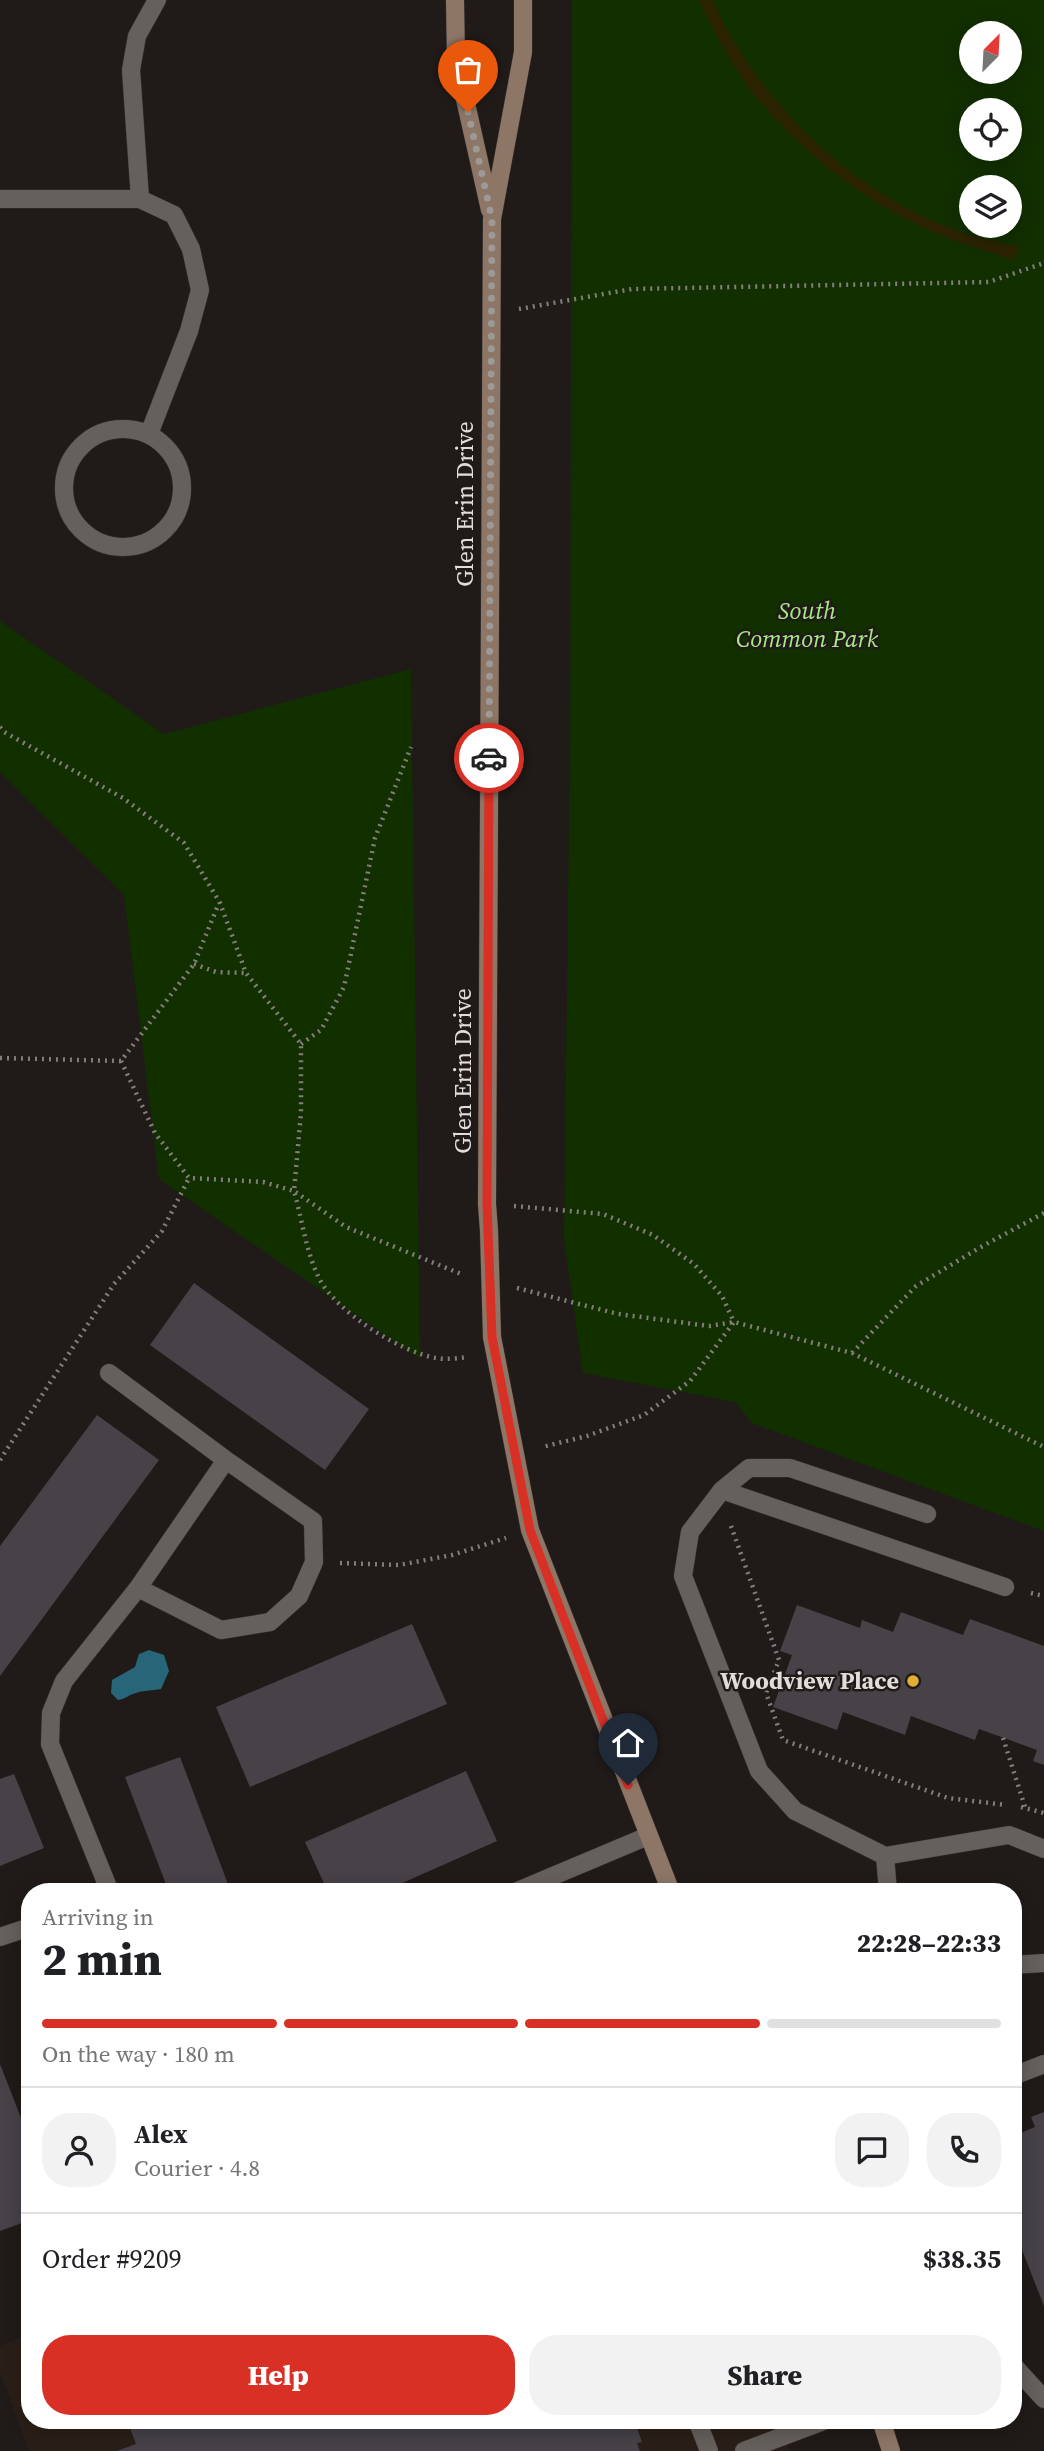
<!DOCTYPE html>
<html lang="en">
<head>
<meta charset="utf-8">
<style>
	:root { --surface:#fff; --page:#f2f2f2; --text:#202124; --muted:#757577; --line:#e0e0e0; --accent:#d93025 }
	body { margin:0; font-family:"Source Serif 4",serif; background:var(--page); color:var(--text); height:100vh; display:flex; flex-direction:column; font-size:26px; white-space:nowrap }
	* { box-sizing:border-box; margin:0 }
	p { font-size:23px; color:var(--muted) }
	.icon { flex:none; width:38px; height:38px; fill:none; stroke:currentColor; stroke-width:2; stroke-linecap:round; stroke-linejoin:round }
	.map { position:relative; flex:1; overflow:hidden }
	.panel { position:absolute; left:21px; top:1883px; width:1001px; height:546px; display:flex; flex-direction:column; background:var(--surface); border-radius:28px; box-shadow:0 4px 18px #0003 }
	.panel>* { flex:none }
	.needle { width:46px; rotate:24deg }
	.fabs { position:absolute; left:959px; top:21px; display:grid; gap:14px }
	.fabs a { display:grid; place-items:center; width:63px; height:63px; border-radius:50%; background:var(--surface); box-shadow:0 4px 18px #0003; font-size:35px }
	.pin { position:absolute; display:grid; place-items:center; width:60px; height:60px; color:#fff; margin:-72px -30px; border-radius:50% 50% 50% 0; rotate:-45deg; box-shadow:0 0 7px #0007 }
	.pin .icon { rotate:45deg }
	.courier { position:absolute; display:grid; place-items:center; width:70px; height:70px; margin:-35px; border:5px solid #d93025; border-radius:50%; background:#fff; color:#222; box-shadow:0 2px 9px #0007 }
	.overview em { font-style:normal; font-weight:800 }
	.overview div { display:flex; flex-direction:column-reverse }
	.overview { display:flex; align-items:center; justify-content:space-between; height:119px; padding:0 21px }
	h1 { font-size:46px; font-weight:800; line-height:52px }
	.bar { display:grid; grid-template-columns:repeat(4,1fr); gap:10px 7px; align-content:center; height:84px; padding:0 21px }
	.bar i { height:9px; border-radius:5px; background:var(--line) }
	.bar .active { background:var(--accent) }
	.bar p { grid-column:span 4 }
	.line { display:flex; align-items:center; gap:18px; padding:0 21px; border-top:2px solid var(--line) }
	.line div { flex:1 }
	.round { display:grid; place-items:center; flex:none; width:74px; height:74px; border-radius:28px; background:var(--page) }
	.cta { display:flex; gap:14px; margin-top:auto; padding:14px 21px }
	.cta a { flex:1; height:80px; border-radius:28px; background:var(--accent); color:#fff; font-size:28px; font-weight:800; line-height:80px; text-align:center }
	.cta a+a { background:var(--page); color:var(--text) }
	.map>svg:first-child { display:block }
</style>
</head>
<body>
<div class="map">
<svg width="1044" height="2451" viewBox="0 0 1044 2451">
	<rect width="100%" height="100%" fill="#201b18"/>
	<path fill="#2a1f18" d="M30,2333v87h748l11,31h-760l-29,-79v-26z"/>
	<path fill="#122f00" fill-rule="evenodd" d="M572,0h472v1531l-292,-108 -17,-21 -152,-29 -19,-133 6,-492zM971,33h39v39h-39zM971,110h39v39h-39zM971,187h39v39h-39z
		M0,621l164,113 247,-65 9,690 -261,-180 -35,-284 -124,-123z"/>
	<path fill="#2b2302" d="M699,0h13c48,103 138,192 246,231 20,7 41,11 62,16l-7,13c-32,-11 -65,-20 -95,-35 -61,-29 -125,-80 -166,-133 -21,-28 -38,-60 -53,-92z"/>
	<path fill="#276678" d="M149,1650l15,5 5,16 -8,18c-9,2 -18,1 -25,4 -8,2 -10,6 -18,7l-7,-7 1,-13 23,-13 4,-13z"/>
	<path fill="#464248" d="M194,1283l175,126 -44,61 -175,-125z
		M97,1415l62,45 -159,216v-130z
		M797,1605l63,23 2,-8 31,12 8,-20 62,23 7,-16 74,27v119l-11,-4 4,-11 -58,-21 -4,11 -64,-24 -6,19 -62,-23 -6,18 -64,-23 19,-52 -12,-4z
		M412,1624l35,80 -197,83 -34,-80z
		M180,1757l51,135h-62l-44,-115z
		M466,1771l31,70 -115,51h-54l-23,-50z
		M14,1774l30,74 -44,18v-87z
		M0,2064l30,77v79l-30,11z
		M1044,2112v194l-31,-79v-91l22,-9 -4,-10z
		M127,2420h51l3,8 20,-8h433l8,22 -5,1 3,8h-523l19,-7z"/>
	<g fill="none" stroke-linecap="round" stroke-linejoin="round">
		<defs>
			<path id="lane" d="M0,199h140l34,16 17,34 9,41 -11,41 -40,103
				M140,199l-9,-129 6,-34 20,-36
				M64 488a59 59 0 1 1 118 0a59 59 0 1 1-118 0Z
				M109,1373l117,87 87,61 1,41 -15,34 -29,26 -49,8 -83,-42 -74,93 -13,32 -1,31 60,148
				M722,1490l283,97
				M927,1514l-137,-46h-41l-27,22 -32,42 -7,44 76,195 36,40 90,45 124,-21 35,14
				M138,1588l88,-128
				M885,1856l3,36
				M515,1892l133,-56
				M0,1937l30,-10
				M1013,1965l31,-2
				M1013,2076l31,-12
				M1013,2365l31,34
				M697,2420l12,31
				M744,2451l82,-31"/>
			<path id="secondary" d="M455,0l1,59 34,151
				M489,1231l-2,-27 5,-985 31,-167v-52
				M492,1337l38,193 141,362
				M881,2420l10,31"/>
		</defs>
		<use href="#lane" stroke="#393533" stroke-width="19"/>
		<use href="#secondary" stroke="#393533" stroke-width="19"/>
		<path stroke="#837e7c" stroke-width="4.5" stroke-dasharray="2 5" stroke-linecap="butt" d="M519,309l113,-20 357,-7 55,-19
			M0,727l4,5 119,66 61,45 36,60 26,70 55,71v69l-7,78 52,36 115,47
			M194,964l22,8 30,1
			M301,1044l20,-14 23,-43 31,-149 36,-91
			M0,1058l121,3 73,-97 25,-61
			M121,1061l34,72 34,45 74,4 31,9c8,28 12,61 25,87 16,33 81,74 117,80 10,2 22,0 32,-1
			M514,1206l89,8 50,21 41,29 28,32 12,26 -44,59 -46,34 -57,21 -45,11
			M517,1288l101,26 91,12 25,-4 118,31 192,94
			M852,1353l64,-67 63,-38 65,-35
			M0,1460l114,-176 48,-53 27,-53
			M731,1526l48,134 -13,33 17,47 165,58 58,7
			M340,1563l59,2 53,-10 54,-17
			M1031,1593l13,3
			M1003,1738l22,69
			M1021,1807l23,6"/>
		<use href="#lane" stroke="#66605c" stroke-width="18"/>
		<use href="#secondary" stroke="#8e7667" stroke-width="18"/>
		<defs>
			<path id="secondary-bridge" d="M489,1231l3,106"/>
		</defs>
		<use href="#secondary-bridge" stroke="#393533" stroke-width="19" stroke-linecap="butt"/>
		<use href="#secondary-bridge" stroke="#8e7667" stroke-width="18"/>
	</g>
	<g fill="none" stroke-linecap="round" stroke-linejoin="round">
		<path stroke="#9d9997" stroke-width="7" stroke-dasharray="0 12.6" d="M468,112l24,107 -3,539"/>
		<path stroke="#d93025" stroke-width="9" d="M489,758l-2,446 5,133 38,193 98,255"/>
	</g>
	<circle fill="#e3ae35" stroke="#201b18" stroke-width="2.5" cx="913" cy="1681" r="7"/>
	<g text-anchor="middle" stroke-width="5" stroke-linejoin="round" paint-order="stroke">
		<g font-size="24" fill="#e1dddb" stroke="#201b18">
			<text transform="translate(465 504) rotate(-90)" y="8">Glen Erin Drive</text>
			<text transform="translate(463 1071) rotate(-90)" y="8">Glen Erin Drive</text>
		</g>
		<g font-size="24" font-style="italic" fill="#a8e986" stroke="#201b18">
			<text x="807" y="619">South<tspan x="807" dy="28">Common Park</tspan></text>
		</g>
		<g font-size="24" font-weight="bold" fill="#e1dddb" stroke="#201b18" text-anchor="end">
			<text x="899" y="1689">Woodview Place</text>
		</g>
	</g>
</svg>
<div class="fabs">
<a><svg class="needle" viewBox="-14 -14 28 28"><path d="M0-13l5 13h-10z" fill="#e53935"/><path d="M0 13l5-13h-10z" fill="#757577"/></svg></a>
<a><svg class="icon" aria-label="locate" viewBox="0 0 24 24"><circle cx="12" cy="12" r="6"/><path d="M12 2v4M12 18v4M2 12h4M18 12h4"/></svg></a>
<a><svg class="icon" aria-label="layers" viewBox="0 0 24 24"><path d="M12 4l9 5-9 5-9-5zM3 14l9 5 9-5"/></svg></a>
</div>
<div class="pin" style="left:468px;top:112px;background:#ea580c"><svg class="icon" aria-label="bag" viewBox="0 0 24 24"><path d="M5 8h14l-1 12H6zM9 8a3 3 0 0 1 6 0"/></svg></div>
<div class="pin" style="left:628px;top:1785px;background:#1f2937"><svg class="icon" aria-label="home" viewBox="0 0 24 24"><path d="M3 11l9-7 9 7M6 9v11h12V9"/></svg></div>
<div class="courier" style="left:489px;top:758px"><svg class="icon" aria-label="car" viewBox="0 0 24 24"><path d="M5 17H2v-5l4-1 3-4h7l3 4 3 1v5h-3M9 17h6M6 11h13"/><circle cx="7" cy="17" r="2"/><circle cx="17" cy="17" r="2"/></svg></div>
<section class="panel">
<div class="overview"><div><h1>2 min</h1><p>Arriving in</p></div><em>22:28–22:33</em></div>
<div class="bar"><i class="active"></i><i class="active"></i><i class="active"></i><i></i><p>On the way · 180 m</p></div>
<div class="line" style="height:126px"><a class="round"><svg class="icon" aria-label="person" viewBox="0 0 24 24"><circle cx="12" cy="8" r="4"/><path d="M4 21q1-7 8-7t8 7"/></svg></a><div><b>Alex</b><p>Courier · 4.8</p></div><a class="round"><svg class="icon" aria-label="chat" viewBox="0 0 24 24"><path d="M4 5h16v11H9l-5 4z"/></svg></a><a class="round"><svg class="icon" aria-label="phone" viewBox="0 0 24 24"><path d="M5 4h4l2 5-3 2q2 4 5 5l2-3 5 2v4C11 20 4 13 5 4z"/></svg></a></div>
<div class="line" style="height:91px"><div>Order #9209</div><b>$38.35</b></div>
<div class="cta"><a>Help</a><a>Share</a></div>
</section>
</div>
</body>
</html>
